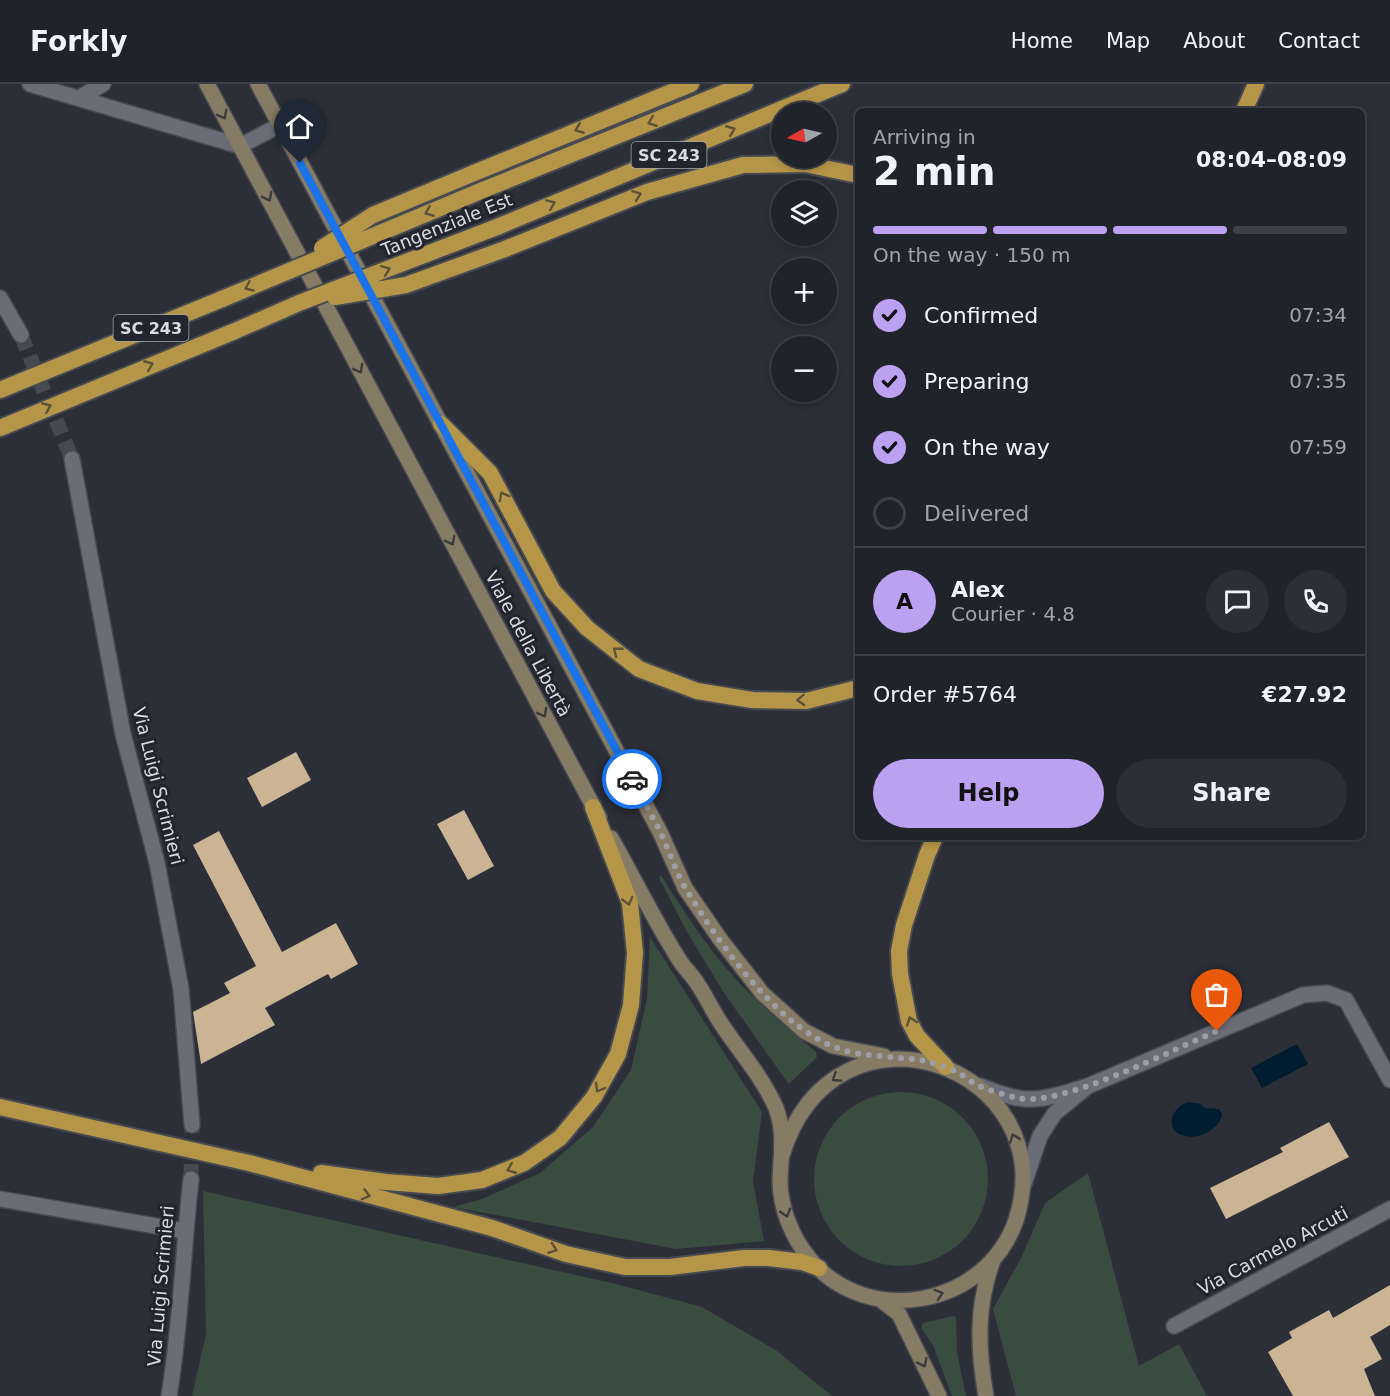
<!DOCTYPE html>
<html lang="en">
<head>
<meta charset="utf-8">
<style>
	:root { --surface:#21232a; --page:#2d2f36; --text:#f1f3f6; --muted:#a2a4a8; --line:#3e4047; --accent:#bca0f2 }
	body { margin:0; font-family:"DejaVu Sans",sans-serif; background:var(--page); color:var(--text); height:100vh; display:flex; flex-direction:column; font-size:22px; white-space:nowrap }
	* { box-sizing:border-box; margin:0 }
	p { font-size:20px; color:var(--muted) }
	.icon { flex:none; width:33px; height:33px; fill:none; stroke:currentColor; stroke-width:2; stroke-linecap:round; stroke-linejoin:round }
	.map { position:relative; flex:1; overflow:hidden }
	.drawer { position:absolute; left:855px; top:24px; width:510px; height:732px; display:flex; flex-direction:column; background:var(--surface); border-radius:9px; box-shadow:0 3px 9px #0003,0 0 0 2px var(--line) }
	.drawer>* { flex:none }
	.needle { width:39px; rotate:262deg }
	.buttons { position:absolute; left:771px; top:18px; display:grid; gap:12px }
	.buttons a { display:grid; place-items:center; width:66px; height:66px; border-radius:50%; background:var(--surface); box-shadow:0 3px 9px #0003,0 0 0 2px var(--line); font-size:30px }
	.pin { position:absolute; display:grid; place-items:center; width:51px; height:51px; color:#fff; margin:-62px -26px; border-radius:50% 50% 50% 0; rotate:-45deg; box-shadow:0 0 6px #0007 }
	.pin .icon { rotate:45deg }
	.courier { position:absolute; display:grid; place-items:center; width:60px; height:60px; margin:-30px; border:4px solid #1a73e8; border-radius:50%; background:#fff; color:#222; box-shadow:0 2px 8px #0007 }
	.headline em { font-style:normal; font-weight:800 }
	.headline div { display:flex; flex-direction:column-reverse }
	.headline { display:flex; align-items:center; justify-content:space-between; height:102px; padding:0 18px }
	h1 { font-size:39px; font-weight:800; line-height:45px }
	.bar { display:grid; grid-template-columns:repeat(4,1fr); gap:9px 6px; align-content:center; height:72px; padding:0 18px }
	.bar i { height:8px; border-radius:4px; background:var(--line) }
	.bar .active { background:var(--accent) }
	.bar p { grid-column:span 4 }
	.line { display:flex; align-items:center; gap:15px; padding:0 18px; border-top:2px solid var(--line) }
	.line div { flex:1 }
	.round { display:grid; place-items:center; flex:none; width:63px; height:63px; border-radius:32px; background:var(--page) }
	ol { padding:0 18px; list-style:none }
	li { display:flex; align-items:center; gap:18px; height:66px }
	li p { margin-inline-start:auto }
	li .icon { padding:6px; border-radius:50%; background:var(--accent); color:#111; stroke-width:4 }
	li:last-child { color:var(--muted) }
	li i { width:33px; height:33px; border:3px solid var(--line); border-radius:50% }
	.primary-button { display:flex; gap:12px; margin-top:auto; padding:12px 18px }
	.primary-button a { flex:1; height:69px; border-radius:36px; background:var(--accent); color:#111; font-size:24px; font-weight:800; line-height:69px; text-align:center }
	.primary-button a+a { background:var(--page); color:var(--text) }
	header { display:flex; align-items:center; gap:36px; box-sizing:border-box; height:84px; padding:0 30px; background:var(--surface); border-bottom:2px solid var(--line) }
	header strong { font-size:28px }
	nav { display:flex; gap:33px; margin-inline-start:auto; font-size:21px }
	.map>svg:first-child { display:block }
</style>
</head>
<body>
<header>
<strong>Forkly</strong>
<nav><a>Home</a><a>Map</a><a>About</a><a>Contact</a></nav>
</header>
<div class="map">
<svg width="1390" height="1312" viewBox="0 0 1390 1312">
	<rect width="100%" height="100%" fill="#2c2f38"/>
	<path fill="#394c40" d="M661,791c22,35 45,71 73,102 25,28 54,52 82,75l1,5 -27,26h-2l-64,-90 -37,-61 -28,-54z
		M650,853l112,175 -9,70 11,59 -88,8 -223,-42 29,-8 58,-26 53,-46 38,-57 16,-71z
		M814 1095a87 87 0 1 1 174 0a87 87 0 1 1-174 0Z
		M1088,1089l51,193 40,-22 28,52h-191l-23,-87 28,-51 24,-55z
		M203,1107l413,93 86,23 75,44 55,45h-640l14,-62z
		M954,1232l2,2 1,34 9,44h-14l-19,-51 -12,-17 2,-5z"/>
	<path fill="#001c2f" d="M1297,960l11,20 -46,24 -11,-20z
		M1188,1018l13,2 4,4 14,1 3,5c-1,14 -23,26 -37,22 -21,-4 -15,-28 3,-34z"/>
	<path fill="#cbb494" d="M296,668l15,28 -49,27 -15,-29z
		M464,726l30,56 -26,14 -31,-56z
		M219,747l63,121 54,-29 22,41 -27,15 -3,-5 -63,34 10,17 -74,39 -8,-52 37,-19 -6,-10 32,-17 -63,-121z
		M1329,1038l20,35 -123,62 -16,-31 73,-36 -3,-4z
		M1390,1201v40l-20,12 12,22 -18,10 11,27h-82l-25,-44 24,-14 -3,-6 40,-22 4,8z"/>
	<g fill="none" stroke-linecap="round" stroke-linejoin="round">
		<path stroke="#464952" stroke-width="15" stroke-dasharray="15 8" stroke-linecap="butt" d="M21,251l51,124
			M191,1095l1,-54"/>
		<defs>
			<path id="minor" d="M0,214l21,37
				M72,375l51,275 34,129 24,126 11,136
				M977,1001c17,6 37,15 55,14 19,0 38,-8 56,-13l-33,27 -15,23 -16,48
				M1088,1002l215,-91 24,-2 19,7 44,80
				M0,1115l185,32
				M1174,1242l216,-117
				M169,1312c12,-72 14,-145 22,-217"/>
			<path id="tertiary" d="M30,0l210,62 40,-21
				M79,14l24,-14"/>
			<path id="secondary" d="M207,0l392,733
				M258,0l402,748 25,56 35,51 42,54 42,38 29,15 51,10
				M611,754c23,40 44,84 69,123 5,8 12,14 17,22 9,13 15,27 23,39 19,29 42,54 56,86 9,23 5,48 4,72 0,28 12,57 29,78 58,72 178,48 207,-38 49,-153 -180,-238 -234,-65
				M881,1216l18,14 40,82
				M986,1312c-8,-46 -10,-88 6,-133"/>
			<path id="trunk" d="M1244,27l12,-27
				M474,89l217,-89
				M483,106l262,-106
				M497,143l345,-143
				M505,165l142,-57 96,-27 62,-1 53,11
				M0,306l222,-91
				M441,340l49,49 63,118 34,37 52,41 58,22 55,9 54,1 52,-13
				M0,344l235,-97
				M935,753l-8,18 -23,70 -5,26 1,23 9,47 8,15 29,31
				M0,1023l249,56 243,65 74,26 59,13h45l74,-9h25l33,4 17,6
				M321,1089l65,9 52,4 44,-6 42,-17 36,-25 34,-41 24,-43 13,-49 4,-52 -5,-50 -37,-96"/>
		</defs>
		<use href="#minor" stroke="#484a52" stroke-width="18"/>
		<use href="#tertiary" stroke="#484a52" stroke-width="18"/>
		<use href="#secondary" stroke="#484a52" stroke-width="18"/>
		<use href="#trunk" stroke="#484a52" stroke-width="20"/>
		<use href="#minor" stroke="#6a6d77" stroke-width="15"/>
		<use href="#tertiary" stroke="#6a6d77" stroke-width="15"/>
		<use href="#secondary" stroke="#867c65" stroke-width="15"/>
		<use href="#trunk" stroke="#b59648" stroke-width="16"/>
		<defs>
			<path id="trunk-bridge" d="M322,164l51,-33 101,-42
				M335,213l71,-12 99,-36
				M222,215l261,-109
				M235,247l64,-28 198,-76"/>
		</defs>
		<use href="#trunk-bridge" stroke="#484a52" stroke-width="20" stroke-linecap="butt"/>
		<use href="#trunk-bridge" stroke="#b59648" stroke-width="16"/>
	</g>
	<defs><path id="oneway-chevron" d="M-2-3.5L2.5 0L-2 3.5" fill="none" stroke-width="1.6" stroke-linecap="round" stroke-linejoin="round" transform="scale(1.5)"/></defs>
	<g stroke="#3c3b3c">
		<use href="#oneway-chevron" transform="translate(223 31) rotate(62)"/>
		<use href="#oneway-chevron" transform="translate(268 113) rotate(62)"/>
		<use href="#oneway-chevron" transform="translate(359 285) rotate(62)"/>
		<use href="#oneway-chevron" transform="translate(451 457) rotate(62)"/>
		<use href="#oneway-chevron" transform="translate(543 629) rotate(62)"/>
		<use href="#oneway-chevron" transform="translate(836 994) rotate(147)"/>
		<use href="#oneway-chevron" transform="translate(1014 1054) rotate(-111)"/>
		<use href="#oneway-chevron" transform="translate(786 1129) rotate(73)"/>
		<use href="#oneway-chevron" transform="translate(939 1210) rotate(-18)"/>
		<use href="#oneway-chevron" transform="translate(923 1279) rotate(65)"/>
	</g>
	<g stroke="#5d5238">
		<use href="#oneway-chevron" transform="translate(652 38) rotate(158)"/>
		<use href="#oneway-chevron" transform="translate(579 45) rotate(158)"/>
		<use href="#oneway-chevron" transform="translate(731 46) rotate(-22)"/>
		<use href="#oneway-chevron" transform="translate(637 111) rotate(-21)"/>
		<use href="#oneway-chevron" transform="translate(551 120) rotate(-23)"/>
		<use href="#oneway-chevron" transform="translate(429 128) rotate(158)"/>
		<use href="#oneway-chevron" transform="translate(386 186) rotate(-21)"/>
		<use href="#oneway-chevron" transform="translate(249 203) rotate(156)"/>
		<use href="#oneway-chevron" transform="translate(149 281) rotate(-22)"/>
		<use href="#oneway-chevron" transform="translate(47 323) rotate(-23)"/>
		<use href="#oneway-chevron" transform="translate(503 412) rotate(-118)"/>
		<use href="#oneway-chevron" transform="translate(617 567) rotate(-142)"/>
		<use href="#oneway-chevron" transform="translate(801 616) rotate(177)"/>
		<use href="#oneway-chevron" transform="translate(628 817) rotate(75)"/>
		<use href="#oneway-chevron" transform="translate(911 937) rotate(-110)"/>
		<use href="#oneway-chevron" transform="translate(599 1004) rotate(120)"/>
		<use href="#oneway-chevron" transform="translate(511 1085) rotate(158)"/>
		<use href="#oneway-chevron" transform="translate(366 1111) rotate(15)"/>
		<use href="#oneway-chevron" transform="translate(553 1165) rotate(19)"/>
	</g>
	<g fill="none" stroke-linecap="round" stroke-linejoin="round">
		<path stroke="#9e9fa6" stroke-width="6" stroke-dasharray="0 10.8" d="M632,695c9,18 19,35 28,52 9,19 15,40 26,58 32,53 88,133 146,157 31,13 67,9 98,16 10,3 21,6 30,12 6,3 12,9 19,12 12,5 26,9 38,12 43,10 157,-49 200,-67"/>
		<path stroke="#1a73e8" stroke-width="8" d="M300,79l332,616"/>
	</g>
	<g text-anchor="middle" stroke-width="6" stroke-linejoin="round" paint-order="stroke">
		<g fill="#23252e" stroke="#a4a5ac" stroke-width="1.5">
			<rect x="631.5" y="58" width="75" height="26" rx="4.5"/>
			<rect x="113.5" y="231" width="75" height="26" rx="4.5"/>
		</g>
		<g font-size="16" font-weight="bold" fill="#dbdce2">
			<text x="669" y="77">SC 243</text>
			<text x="151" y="250">SC 243</text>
		</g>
		<g font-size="18" fill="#dbdce2" stroke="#23252e">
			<text transform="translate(447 141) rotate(-22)" y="6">Tangenziale Est</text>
			<text transform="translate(528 560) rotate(62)" y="6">Viale della Libertà</text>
			<text transform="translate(158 702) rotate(76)" y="6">Via Luigi Scrimieri</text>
			<text transform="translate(1273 1167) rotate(-28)" y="6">Via Carmelo Arcuti</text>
			<text transform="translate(161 1202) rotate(-85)" y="6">Via Luigi Scrimieri</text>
		</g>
	</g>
</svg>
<div class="buttons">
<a><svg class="needle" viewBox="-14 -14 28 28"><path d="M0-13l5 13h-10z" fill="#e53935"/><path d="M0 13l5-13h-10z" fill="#a2a4a8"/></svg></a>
<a><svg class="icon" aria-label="layers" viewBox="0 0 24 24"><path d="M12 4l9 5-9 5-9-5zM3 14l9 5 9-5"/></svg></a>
<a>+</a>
<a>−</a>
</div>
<div class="pin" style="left:1217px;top:947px;background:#ea580c"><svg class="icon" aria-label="bag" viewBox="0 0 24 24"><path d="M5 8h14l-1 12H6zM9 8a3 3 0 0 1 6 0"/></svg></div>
<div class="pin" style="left:300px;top:79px;background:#1f2937"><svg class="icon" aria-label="home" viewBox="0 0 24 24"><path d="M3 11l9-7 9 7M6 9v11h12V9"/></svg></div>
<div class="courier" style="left:632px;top:695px"><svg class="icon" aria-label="car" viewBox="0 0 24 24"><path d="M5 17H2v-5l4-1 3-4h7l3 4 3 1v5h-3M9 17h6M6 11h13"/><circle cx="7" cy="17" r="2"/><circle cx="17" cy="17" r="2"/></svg></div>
<section class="drawer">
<div class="headline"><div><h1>2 min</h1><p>Arriving in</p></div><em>08:04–08:09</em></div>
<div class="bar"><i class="active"></i><i class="active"></i><i class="active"></i><i></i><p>On the way · 150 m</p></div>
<ol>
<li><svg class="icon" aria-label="check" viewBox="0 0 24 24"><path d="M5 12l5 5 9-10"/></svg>Confirmed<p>07:34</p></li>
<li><svg class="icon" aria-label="check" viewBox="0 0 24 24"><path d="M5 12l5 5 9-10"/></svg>Preparing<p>07:35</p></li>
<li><svg class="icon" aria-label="check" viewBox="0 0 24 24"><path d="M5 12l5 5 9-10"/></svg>On the way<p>07:59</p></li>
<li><i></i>Delivered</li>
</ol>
<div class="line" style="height:108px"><b class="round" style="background:var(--accent);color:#111">A</b><div><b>Alex</b><p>Courier · 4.8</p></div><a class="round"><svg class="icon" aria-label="chat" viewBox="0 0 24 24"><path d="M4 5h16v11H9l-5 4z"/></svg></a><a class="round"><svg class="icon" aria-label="phone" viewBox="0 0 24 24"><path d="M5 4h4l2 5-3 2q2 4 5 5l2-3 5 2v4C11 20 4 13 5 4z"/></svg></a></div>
<div class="line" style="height:78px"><div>Order #5764</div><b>€27.92</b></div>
<div class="primary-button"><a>Help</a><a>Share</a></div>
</section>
</div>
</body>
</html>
